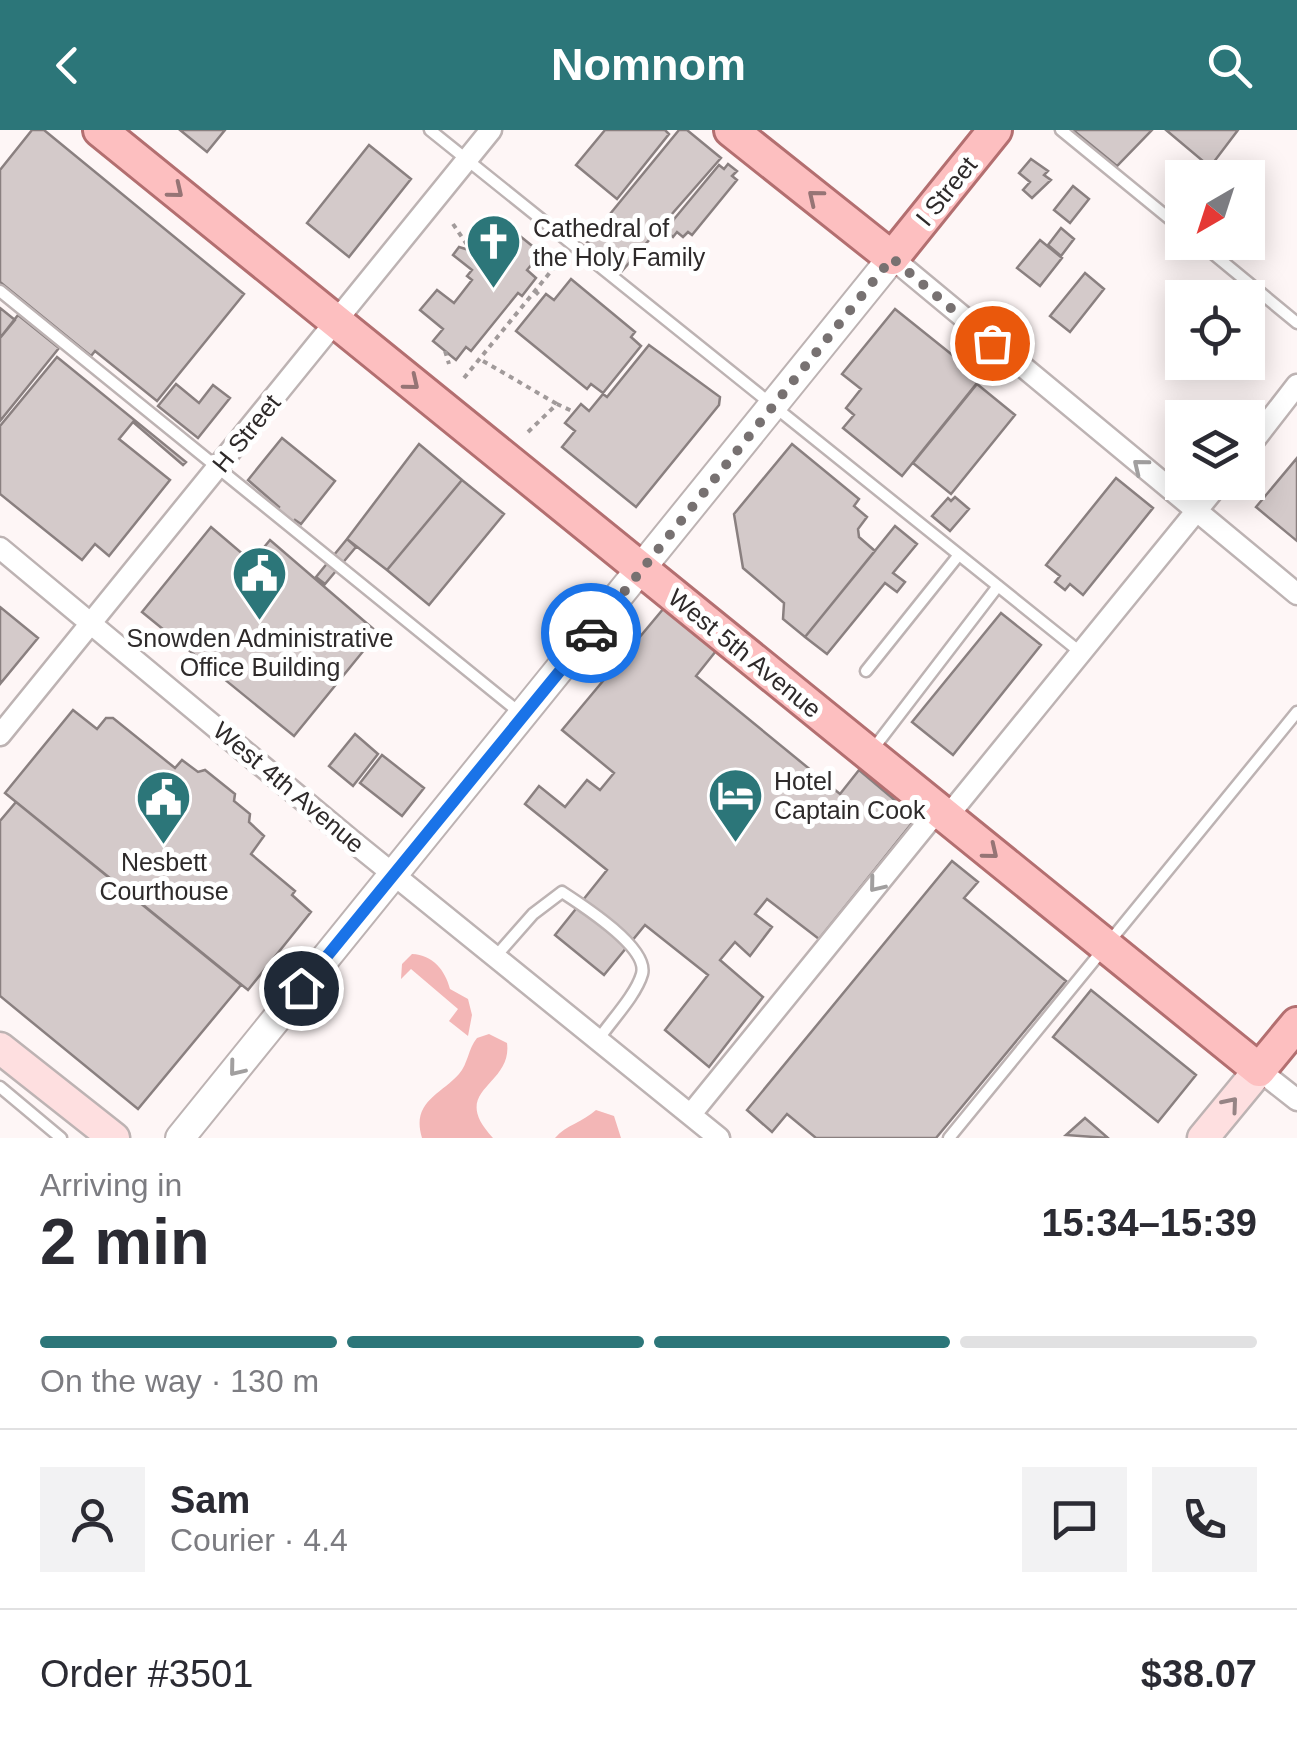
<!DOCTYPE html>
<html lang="en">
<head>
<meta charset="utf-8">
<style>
	:root { --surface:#fff; --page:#f2f2f3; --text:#2b2b33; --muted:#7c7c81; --line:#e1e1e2; --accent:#2c7679 }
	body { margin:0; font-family:Arial,sans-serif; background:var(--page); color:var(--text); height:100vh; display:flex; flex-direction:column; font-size:38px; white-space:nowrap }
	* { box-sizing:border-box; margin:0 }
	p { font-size:32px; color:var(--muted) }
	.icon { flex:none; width:55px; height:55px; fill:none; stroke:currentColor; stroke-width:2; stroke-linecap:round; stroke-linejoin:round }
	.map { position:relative; height:1008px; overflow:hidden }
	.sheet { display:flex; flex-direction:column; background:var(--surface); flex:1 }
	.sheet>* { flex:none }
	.needle { width:65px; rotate:219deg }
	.fabs { position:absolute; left:1165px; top:30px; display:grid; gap:20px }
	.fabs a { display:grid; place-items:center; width:100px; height:100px; border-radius:0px; background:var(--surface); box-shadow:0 5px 25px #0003; font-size:50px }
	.pin { position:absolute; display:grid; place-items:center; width:85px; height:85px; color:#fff; margin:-42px; border:5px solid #fff; border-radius:50%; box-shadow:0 2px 10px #0007 }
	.courier { position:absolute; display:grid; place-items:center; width:100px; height:100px; margin:-50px; border:8px solid #1a73e8; border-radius:50%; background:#fff; color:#222; box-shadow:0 2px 12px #0007 }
	.head em { font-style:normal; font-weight:700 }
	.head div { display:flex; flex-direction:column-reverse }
	.head { display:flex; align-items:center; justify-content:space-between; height:170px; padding:0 40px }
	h1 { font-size:65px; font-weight:700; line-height:75px }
	.bar { display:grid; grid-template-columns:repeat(4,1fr); gap:15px 10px; align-content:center; height:120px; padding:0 40px }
	.bar i { height:12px; border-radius:8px; background:var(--line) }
	.bar .on { background:var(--accent) }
	.bar p { grid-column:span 4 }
	.line { display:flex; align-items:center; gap:25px; padding:0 40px; border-top:2px solid var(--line) }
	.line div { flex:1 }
	.round { display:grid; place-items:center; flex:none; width:105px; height:105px; border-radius:0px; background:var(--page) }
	header { display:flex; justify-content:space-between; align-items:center; height:130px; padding:0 40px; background:var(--accent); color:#fff; font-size:45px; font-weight:700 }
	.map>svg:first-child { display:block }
</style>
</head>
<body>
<header><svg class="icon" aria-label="back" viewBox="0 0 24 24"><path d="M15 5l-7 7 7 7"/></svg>Nomnom<svg class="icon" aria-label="search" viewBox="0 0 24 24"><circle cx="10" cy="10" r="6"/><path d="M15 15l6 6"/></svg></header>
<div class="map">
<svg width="1297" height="1008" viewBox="0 0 1297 1008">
	<rect width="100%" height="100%" fill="#fef6f6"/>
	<path fill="#f3b6b6" d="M412,824c21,1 33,16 38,35l18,10 4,16 -4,21 -19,-15 9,-12 -47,-40 -10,10 1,-15z
		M489,904l18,9c6,44 -60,46 -14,95h-71c-11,-36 18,-43 37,-64 9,-10 9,-25 18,-36z
		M596,980l18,6 7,22h-66c11,-13 28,-16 41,-28z"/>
	<path fill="#d4caca" stroke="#8a8080" stroke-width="2.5" d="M32,0h12l200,164 -87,107 -62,-50 -4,5 -91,-74v-112z
		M180,0h45l-18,22z
		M605,0h60l4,4 -52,65 -41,-34z
		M679,0h8l34,28 -99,113 -35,-29z
		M1073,0h79l-35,36z
		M1166,0h72l-28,37z
		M369,15l42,34 -62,78 -42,-34z
		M1031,29l17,12 -4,4 7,5 -19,18 -9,-8 7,-8 -11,-9z
		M728,34l9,7 -5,5 5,4 -45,55 -4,-3 -5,5 -6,-5 -4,5 -8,-7 54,-65 5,4z
		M1073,56l16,13 -19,24 -16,-13z
		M505,94l36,29 -14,17 9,8 -14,18 -4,-3 -47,58 -5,-4 -10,13 -23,-19 10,-12 -23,-19 17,-20 17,13 18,-23 -5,-4 5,-6 -19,-15 6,-8 10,3 13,-15 8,7z
		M1061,98l13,11 -13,17 -13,-11z
		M1040,110l22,18 -22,28 -23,-18z
		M1085,143l19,16 -34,43 -20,-16z
		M571,149l64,53 -4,5 10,9 -38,47 -12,-9 -4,5 -71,-58 30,-37 8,6z
		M0,178l15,12 -15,18z
		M895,179l86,69 -79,98 -59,-48 11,-13 -8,-7 15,-19 -19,-15z
		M18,185l41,33 -59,73v-83z
		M649,215l71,52 -1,8 -83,102 -74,-60 13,-16 -10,-8 16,-19 8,7 14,-17 4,3z
		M57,227l129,105 -3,3 -50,-43 -14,17 51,41 -61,76 -14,-12 -13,16 -82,-66v-68z
		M176,254l23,19 14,-18 17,13 -32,40 -40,-32z
		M977,254l38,31 -64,79 -38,-31z
		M282,308l53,43 -34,43 -6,-4 -3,4 -16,-13 3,-4 -31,-27z
		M419,314l43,36 -75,90 -40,-31z
		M792,314l67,55 -5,7 13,11 -9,12 1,8 16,14 -70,86 -22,-18 1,-16 -41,-35 -9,-54z
		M1297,328v83l-41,-34z
		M1116,348l37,30 -70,87 -13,-11 -5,6 -10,-8 5,-6 -14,-11z
		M462,350l42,34 -75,91 -42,-35z
		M955,367l14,12 -19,22 -18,-15 16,-18 3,3z
		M895,396l22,18 -24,29 12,9 -8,10 -12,-9 -58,71 -22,-17z
		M211,397l41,35 18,-22 108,93 -84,103 -152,-124z
		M347,409l9,8 -31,37 -9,-7z
		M0,477l38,31 -38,46z
		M664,478l52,43 -20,25 144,118 19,-24 57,48 -97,121 -52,-40 -12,15 17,13 -22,29 -15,-14 -15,18 43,37 -54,70 -44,-37 43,-55 -63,-50 -41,50 -49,-40 52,-65 -82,-66 14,-18 26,21 22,-27 13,10 14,-17 -52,-43z
		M1001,483l40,32 -88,110 -41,-33z
		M73,580l24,19 9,-11h7l62,50 7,-8 16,12 7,-2 30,24 -1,7 16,13 -1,8 15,14 -13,18 44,37 -3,4 19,17 -63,78 -243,-197z
		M355,604l23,20 -25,32 -24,-20z
		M382,625l42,33 -22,28 -42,-33z
		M16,672l225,183 -103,124 -138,-113v-175z
		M952,731l26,21 -14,16 102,83 -130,157h-120l-29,-24 -15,18 -25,-22z
		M1091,860l105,85 -38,47 -105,-85z
		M1085,988l23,20 -42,-3z"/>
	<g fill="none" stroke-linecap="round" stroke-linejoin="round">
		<defs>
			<path id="service" d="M430,0l650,522
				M1061,0l121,99
				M1199,112l98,81
				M0,161l520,422
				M866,541l92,-115
				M873,619l125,-163
				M496,826l37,-42 29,-22c20,13 87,56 80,82 -6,21 -31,47 -44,66
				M0,957l61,51
				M949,1008l348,-426"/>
			<path id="minor" d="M892,128l405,336
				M1248,318l49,-63
				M0,418l351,292 368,298
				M0,605l491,-605
				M947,687l273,-335
				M1259,940l38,30
				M691,984l247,-304"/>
			<path id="tertiary" d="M180,1008l712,-880"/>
			<path id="secondary" d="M0,918l114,90
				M1203,1008l56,-68"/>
			<path id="primary" d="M100,0l1159,940 38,-46
				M731,0l161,128 103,-128"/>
		</defs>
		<use href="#service" stroke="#bdb3b3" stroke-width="15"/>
		<use href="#minor" stroke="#bdb3b3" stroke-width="25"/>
		<use href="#tertiary" stroke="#bdb3b3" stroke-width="32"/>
		<use href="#secondary" stroke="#bdb3b3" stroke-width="35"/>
		<use href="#primary" stroke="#b36f70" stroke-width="38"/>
		<path stroke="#a19a9a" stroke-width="4" stroke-dasharray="5 5" stroke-linecap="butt" d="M453,94l17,25
			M535,161l7,7
			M445,221l4,13
			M483,231l74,43
			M464,248l97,-119
			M528,302l29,-28 17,8"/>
		<use href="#service" stroke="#fff" stroke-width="10"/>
		<use href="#minor" stroke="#fff" stroke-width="20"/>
		<use href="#tertiary" stroke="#fff" stroke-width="28"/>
		<use href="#secondary" stroke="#fedfe0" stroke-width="30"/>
		<use href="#primary" stroke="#fdbfc0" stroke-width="32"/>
	</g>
	<defs><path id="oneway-chevron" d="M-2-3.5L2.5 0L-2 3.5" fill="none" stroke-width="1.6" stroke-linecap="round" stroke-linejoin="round" transform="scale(2.5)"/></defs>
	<g stroke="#967475">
		<use href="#oneway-chevron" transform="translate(176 61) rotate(39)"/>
		<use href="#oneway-chevron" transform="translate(815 67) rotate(-141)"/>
		<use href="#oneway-chevron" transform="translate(412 253) rotate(39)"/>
		<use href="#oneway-chevron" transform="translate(991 722) rotate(39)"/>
	</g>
	<g stroke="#a19f9f">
		<use href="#oneway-chevron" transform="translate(1140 336) rotate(-141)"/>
		<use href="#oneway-chevron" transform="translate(876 755) rotate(129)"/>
		<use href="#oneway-chevron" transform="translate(236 939) rotate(129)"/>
	</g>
	<use stroke="#968485" href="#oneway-chevron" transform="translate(1231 974) rotate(-50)"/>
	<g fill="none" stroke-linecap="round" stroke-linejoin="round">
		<path stroke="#777171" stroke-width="10" stroke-dasharray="0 18" d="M591,503l301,-375 100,85"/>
		<path stroke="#1a73e8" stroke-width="12" d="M301,858l290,-355"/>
	</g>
	<defs>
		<symbol id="church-pin" viewBox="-11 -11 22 30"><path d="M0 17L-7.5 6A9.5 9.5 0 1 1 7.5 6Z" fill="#2c7679" stroke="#fff"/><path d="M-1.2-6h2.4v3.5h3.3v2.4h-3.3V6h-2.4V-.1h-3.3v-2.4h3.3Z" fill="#fff"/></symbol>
		<symbol id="civic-pin" viewBox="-11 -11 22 30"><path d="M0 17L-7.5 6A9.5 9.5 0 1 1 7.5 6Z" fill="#2c7679" stroke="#fff"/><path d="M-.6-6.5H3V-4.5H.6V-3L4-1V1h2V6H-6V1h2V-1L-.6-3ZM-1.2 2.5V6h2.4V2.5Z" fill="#fff"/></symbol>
		<symbol id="hotel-pin" viewBox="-11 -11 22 30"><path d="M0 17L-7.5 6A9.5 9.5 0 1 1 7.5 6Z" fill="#2c7679" stroke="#fff"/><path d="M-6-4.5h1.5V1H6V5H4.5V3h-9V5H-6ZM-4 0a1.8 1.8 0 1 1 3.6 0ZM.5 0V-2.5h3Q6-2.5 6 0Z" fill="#fff"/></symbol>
	</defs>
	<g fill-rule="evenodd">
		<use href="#church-pin" x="462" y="80" width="63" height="86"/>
		<use href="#civic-pin" x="228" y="412" width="63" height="86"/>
		<use href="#hotel-pin" x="704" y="634" width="63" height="86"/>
		<use href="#civic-pin" x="132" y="636" width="63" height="86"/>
	</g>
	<g text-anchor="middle" stroke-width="10" stroke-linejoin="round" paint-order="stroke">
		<g font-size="25" fill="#2e2a2a" stroke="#fff">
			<text transform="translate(946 61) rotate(-51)" y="9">I Street</text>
			<text transform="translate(246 303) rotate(-51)" y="9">H Street</text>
			<text transform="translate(745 523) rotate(39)" y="9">West 5th Avenue</text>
			<text transform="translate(289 657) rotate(40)" y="9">West 4th Avenue</text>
		</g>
		<g font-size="25" fill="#2e2a2a" stroke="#fff" text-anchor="start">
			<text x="533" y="107">Cathedral of<tspan x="533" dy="29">the Holy Family</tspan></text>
			<text x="260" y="517" text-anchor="middle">Snowden Administrative<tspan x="260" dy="29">Office Building</tspan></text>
			<text x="774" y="660">Hotel<tspan x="774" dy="29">Captain Cook</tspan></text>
			<text x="164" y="741" text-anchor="middle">Nesbett<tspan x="164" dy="29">Courthouse</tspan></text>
		</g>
	</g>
</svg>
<div class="fabs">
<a><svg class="needle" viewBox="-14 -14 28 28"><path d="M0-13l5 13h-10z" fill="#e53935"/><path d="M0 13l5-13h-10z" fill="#7c7c81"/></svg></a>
<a><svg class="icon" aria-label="locate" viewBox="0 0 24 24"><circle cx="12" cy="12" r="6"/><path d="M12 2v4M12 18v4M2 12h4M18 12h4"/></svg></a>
<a><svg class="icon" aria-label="layers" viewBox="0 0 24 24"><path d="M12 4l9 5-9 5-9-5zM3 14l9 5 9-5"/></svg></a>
</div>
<div class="pin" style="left:992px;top:213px;background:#ea580c"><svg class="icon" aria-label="bag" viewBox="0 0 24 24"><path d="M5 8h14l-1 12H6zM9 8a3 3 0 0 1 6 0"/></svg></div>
<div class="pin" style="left:301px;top:858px;background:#1f2937"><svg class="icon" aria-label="home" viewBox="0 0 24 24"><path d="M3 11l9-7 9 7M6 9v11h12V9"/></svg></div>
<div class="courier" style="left:591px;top:503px"><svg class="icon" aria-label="car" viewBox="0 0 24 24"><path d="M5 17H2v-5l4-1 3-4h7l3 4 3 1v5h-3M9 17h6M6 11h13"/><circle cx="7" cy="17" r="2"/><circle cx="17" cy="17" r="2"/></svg></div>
</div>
<section class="sheet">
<div class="head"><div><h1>2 min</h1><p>Arriving in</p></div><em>15:34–15:39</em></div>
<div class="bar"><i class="on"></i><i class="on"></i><i class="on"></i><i></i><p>On the way · 130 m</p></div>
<div class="line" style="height:180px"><a class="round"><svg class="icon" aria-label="person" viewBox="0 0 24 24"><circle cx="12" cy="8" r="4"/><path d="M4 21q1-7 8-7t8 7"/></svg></a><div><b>Sam</b><p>Courier · 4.4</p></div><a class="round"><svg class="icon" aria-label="chat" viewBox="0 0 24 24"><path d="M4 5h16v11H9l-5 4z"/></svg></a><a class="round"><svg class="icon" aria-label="phone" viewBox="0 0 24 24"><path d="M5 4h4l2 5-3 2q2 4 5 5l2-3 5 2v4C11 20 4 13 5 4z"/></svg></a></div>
<div class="line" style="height:130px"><div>Order #3501</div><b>$38.07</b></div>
</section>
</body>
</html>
